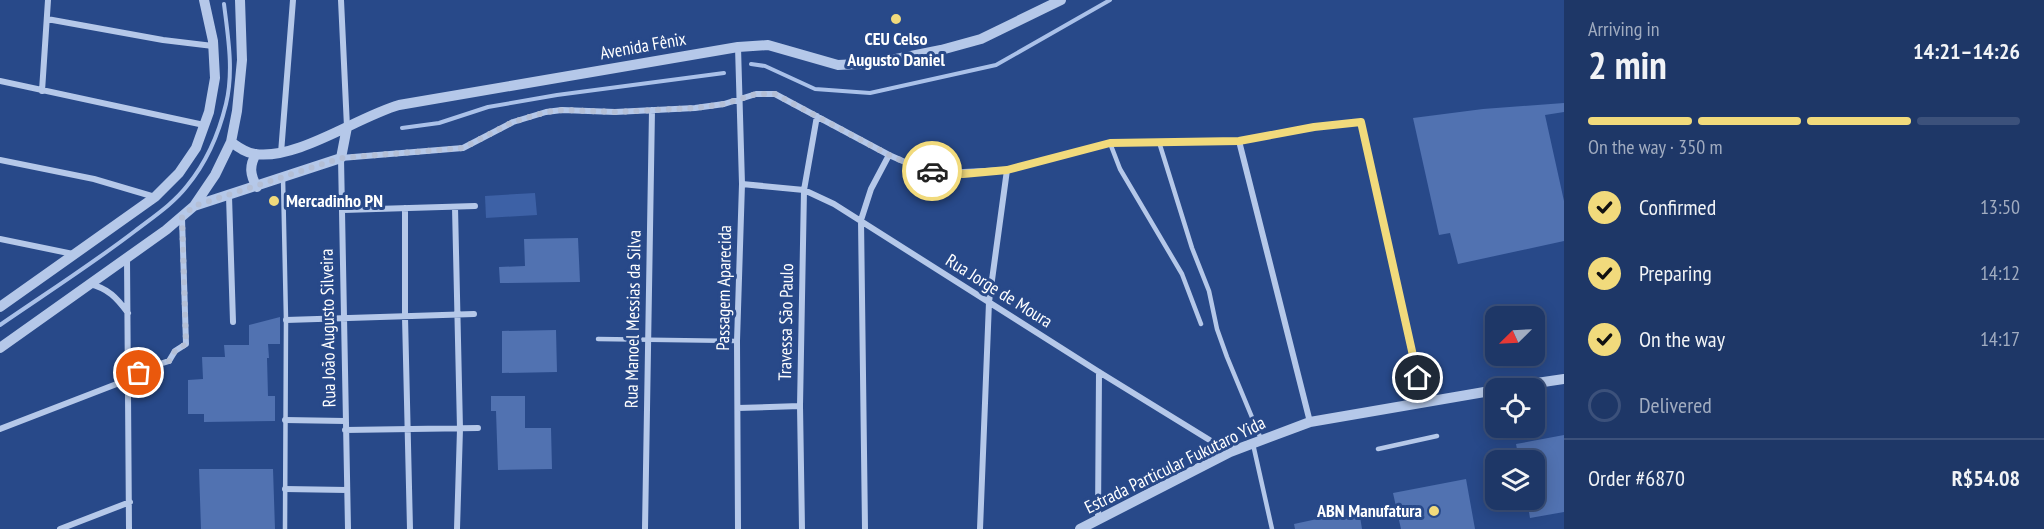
<!DOCTYPE html>
<html lang="en">
<head>
<meta charset="utf-8">
<style>
	:root { --surface:#1e3767; --page:#2b4270; --text:#f1f3f6; --muted:#a1acc0; --line:#3c517b; --accent:#f1da7c }
	body { margin:0; font-family:"PT Sans Narrow",sans-serif; background:var(--page); color:var(--text); height:100vh; display:flex; flex-direction:column; font-size:22px; white-space:nowrap }
	* { box-sizing:border-box; margin:0 }
	p { font-size:20px; color:var(--muted) }
	.icon { flex:none; width:33px; height:33px; fill:none; stroke:currentColor; stroke-width:2; stroke-linecap:round; stroke-linejoin:round }
	.map { position:relative; flex:1; overflow:hidden }
	.panel { display:flex; flex-direction:column; background:var(--surface); width:480px }
	.panel>* { flex:none }
	.needle { width:39px; rotate:246deg }
	.buttons { position:absolute; left:1485px; top:306px; display:grid; gap:12px }
	.buttons a { display:grid; place-items:center; width:60px; height:60px; border-radius:12px; background:var(--surface); box-shadow:0 3px 15px #0003,0 0 0 2px var(--line); font-size:30px }
	.pin { position:absolute; display:grid; place-items:center; width:51px; height:51px; color:#fff; margin:-26px; border:3px solid #fff; border-radius:50%; box-shadow:0 2px 6px #0007 }
	.courier { position:absolute; display:grid; place-items:center; width:60px; height:60px; margin:-30px; border:4px solid #f1da7c; border-radius:50%; background:#fff; color:#222; box-shadow:0 2px 8px #0007 }
	.summary em { font-style:normal; font-weight:600 }
	.summary div { display:flex; flex-direction:column-reverse }
	.summary { display:flex; align-items:center; justify-content:space-between; height:102px; padding:0 24px }
	h1 { font-size:39px; font-weight:600; line-height:45px }
	.bar { display:grid; grid-template-columns:repeat(4,1fr); gap:9px 6px; align-content:center; height:72px; padding:0 24px }
	.bar i { height:8px; border-radius:4px; background:var(--line) }
	.bar .on { background:var(--accent) }
	.bar p { grid-column:span 4 }
	.line { display:flex; align-items:center; gap:15px; padding:0 24px; border-top:2px solid var(--line) }
	.line div { flex:1 }
	ol { padding:0 24px; list-style:none }
	li { display:flex; align-items:center; gap:18px; height:66px }
	li p { margin-inline-start:auto }
	li .icon { padding:6px; border-radius:50%; background:var(--accent); color:#111; stroke-width:4 }
	li:last-child { color:var(--muted) }
	li i { width:33px; height:33px; border:3px solid var(--line); border-radius:50% }
	main { display:flex; flex:1; min-height:0 }
	.map>svg:first-child { display:block }
</style>
</head>
<body>
<main>
<div class="map">
<svg width="1564" height="529" viewBox="0 0 1564 529">
	<rect width="100%" height="100%" fill="#284989"/>
	<path fill="#3d61a6" d="M535,193l2,22 -51,3 -1,-22z"/>
	<g fill="none" stroke-linecap="round" stroke-linejoin="round">
		<path stroke="#aac1e9" stroke-width="4" d="M751,64l14,2 50,23 55,4 126,-28 114,-65
			M402,128l37,-5 49,-16 69,-12 167,-22
			M0,325c45,-31 92,-61 135,-94 18,-14 38,-27 52,-45 19,-23 32,-53 39,-82 8,-33 2,-67 -2,-100"/>
	</g>
	<path fill="#5172b1" d="M1564,103v9l-19,3 19,86v40l-106,23 -8,-31 -11,2 -26,-117 70,-9z
		M578,238l2,44 -80,1 -1,-16 26,-1 -1,-27z
		M280,317v27h-12l1,14h-2l1,38h7v25l-71,1v-8h-16v-34l15,-1 -1,-22h23l-1,-12h25v-20z
		M556,330l1,42 -55,1v-42z
		M491,396h34v32h26l1,41 -54,1 -2,-59h-5z
		M1564,435v77l-34,6 -3,-18h7v-40h-15l-3,-16z
		M199,469h74l2,60h-74z
		M1466,479l9,50h-74l-8,-36z
		M1359,510l3,19h-67l-1,-5z"/>
	<g fill="none" stroke-linecap="round" stroke-linejoin="round">
		<path stroke="#b5c8e9" stroke-width="4.5" d="M1159,142l33,106 17,43 8,38 10,28 34,82
			M1110,143l10,26 62,105 19,50
			M283,178l3,142 -1,209
			M598,339l139,2
			M1253,444l19,85
			M1378,449l59,-13"/>
		<path stroke="#b5c8e9" stroke-width="6" d="M341,0l6,127
			M47,19l116,21 50,6
			M738,47l4,137 -5,157 1,188
			M0,81l204,44
			M42,91l6,-91
			M1239,141l71,281
			M281,153l12,-153
			M0,160l94,19 61,18
			M742,184l62,6 30,14 265,168 130,80
			M229,196l4,126
			M455,207l5,222 -3,100
			M405,208v109l5,212
			M343,210l132,-4
			M0,239l73,15
			M127,258l2,271
			M89,284c19,4 28,14 39,29
			M286,320l188,-6
			M738,408l62,-2
			M285,420l60,1
			M0,429l127,-49 20,-12 22,-7 6,-10 11,-7 -4,-126
			M345,430l133,-2
			M285,489l62,1
			M1098,520l1,-148
			M60,529l70,-27
			M348,529l-7,-371 122,-10 50,-26 33,-10 16,-2 53,2 80,-4 29,-4 32,-10h19l114,61 25,11 28,7 65,-3 103,-27 129,-2 75,-14 47,-5 62,280
			M645,529l7,-419
			M802,529l-2,-123 4,-216 13,-74
			M865,529l-4,-309 10,-31 18,-34
			M980,529l9,-227 18,-132"/>
		<path stroke="#b5c8e9" stroke-width="10" d="M231,142c7,5 15,11 24,12 43,6 102,-37 144,-49l339,-58 30,-2 70,20 38,-2 65,-13 40,-11 80,-39
			M256,154c-7,12 -6,21 1,33
			M194,206l147,-48 6,-31
			M0,307l155,-110 24,-24 17,-25 13,-36 6,-34 -2,-37 -9,-41
			M0,348l166,-118 28,-24 21,-31 16,-33 6,-31 5,-51 -2,-60
			M1503,388l61,-9
			M1080,529l150,-77 80,-30 186,-32"/>
	</g>
	<g fill="none" stroke-linecap="round" stroke-linejoin="round">
		<path stroke="#b4bfd6" stroke-width="6" stroke-dasharray="0 10.8" d="M139,373l30,-12 6,-10 11,-7 -4,-127 12,-11 147,-48 122,-10 50,-26 33,-10 16,-2 53,2 80,-4 29,-4 32,-10h19l114,61 25,11 18,5"/>
		<path stroke="#f1da7c" stroke-width="8" d="M932,171l10,2 21,1 44,-4 103,-27 129,-2 75,-14 47,-5 57,256"/>
	</g>
	<g fill="#f1da7c" stroke="#284989" stroke-width="2">
		<circle cx="896" cy="19" r="6"/>
		<circle cx="274" cy="201" r="6"/>
		<circle cx="1434" cy="511" r="6"/>
	</g>
	<g text-anchor="middle" stroke-width="6" stroke-linejoin="round" paint-order="stroke">
		<g font-size="18" font-weight="bold" fill="#fff" stroke="#284989">
			<text x="896" y="45">CEU Celso<tspan x="896" dy="21">Augusto Daniel</tspan></text>
			<text x="286" y="207" text-anchor="start">Mercadinho PN</text>
			<text x="1422" y="517" text-anchor="end">ABN Manufatura</text>
		</g>
		<g font-size="18" fill="#fff" stroke="#284989">
			<text transform="translate(643 46) rotate(-10)" y="6">Avenida Fênix</text>
			<text transform="translate(724 288) rotate(-89)" y="6">Passagem Aparecida</text>
			<text transform="translate(999 291) rotate(32)" y="6">Rua Jorge de Moura</text>
			<text transform="translate(633 319) rotate(-89)" y="6">Rua Manoel Messias da Silva</text>
			<text transform="translate(786 322) rotate(-89)" y="6">Travessa São Paulo</text>
			<text transform="translate(328 328) rotate(-91)" y="6">Rua João Augusto Silveira</text>
			<text transform="translate(1175 465) rotate(-26)" y="6">Estrada Particular Fukutaro Yida</text>
		</g>
	</g>
</svg>
<div class="buttons">
<a><svg class="needle" viewBox="-14 -14 28 28"><path d="M0-13l5 13h-10z" fill="#e53935"/><path d="M0 13l5-13h-10z" fill="#a1acc0"/></svg></a>
<a><svg class="icon" aria-label="locate" viewBox="0 0 24 24"><circle cx="12" cy="12" r="6"/><path d="M12 2v4M12 18v4M2 12h4M18 12h4"/></svg></a>
<a><svg class="icon" aria-label="layers" viewBox="0 0 24 24"><path d="M12 4l9 5-9 5-9-5zM3 14l9 5 9-5"/></svg></a>
</div>
<div class="pin" style="left:139px;top:373px;background:#ea580c"><svg class="icon" aria-label="bag" viewBox="0 0 24 24"><path d="M5 8h14l-1 12H6zM9 8a3 3 0 0 1 6 0"/></svg></div>
<div class="pin" style="left:1418px;top:378px;background:#1f2937"><svg class="icon" aria-label="home" viewBox="0 0 24 24"><path d="M3 11l9-7 9 7M6 9v11h12V9"/></svg></div>
<div class="courier" style="left:932px;top:171px"><svg class="icon" aria-label="car" viewBox="0 0 24 24"><path d="M5 17H2v-5l4-1 3-4h7l3 4 3 1v5h-3M9 17h6M6 11h13"/><circle cx="7" cy="17" r="2"/><circle cx="17" cy="17" r="2"/></svg></div>
</div>
<section class="panel">
<div class="summary"><div><h1>2 min</h1><p>Arriving in</p></div><em>14:21–14:26</em></div>
<div class="bar"><i class="on"></i><i class="on"></i><i class="on"></i><i></i><p>On the way · 350 m</p></div>
<ol>
<li><svg class="icon" aria-label="check" viewBox="0 0 24 24"><path d="M5 12l5 5 9-10"/></svg>Confirmed<p>13:50</p></li>
<li><svg class="icon" aria-label="check" viewBox="0 0 24 24"><path d="M5 12l5 5 9-10"/></svg>Preparing<p>14:12</p></li>
<li><svg class="icon" aria-label="check" viewBox="0 0 24 24"><path d="M5 12l5 5 9-10"/></svg>On the way<p>14:17</p></li>
<li><i></i>Delivered</li>
</ol>
<div class="line" style="height:78px"><div>Order #6870</div><b>R$54.08</b></div>
</section>
</main>
</body>
</html>
